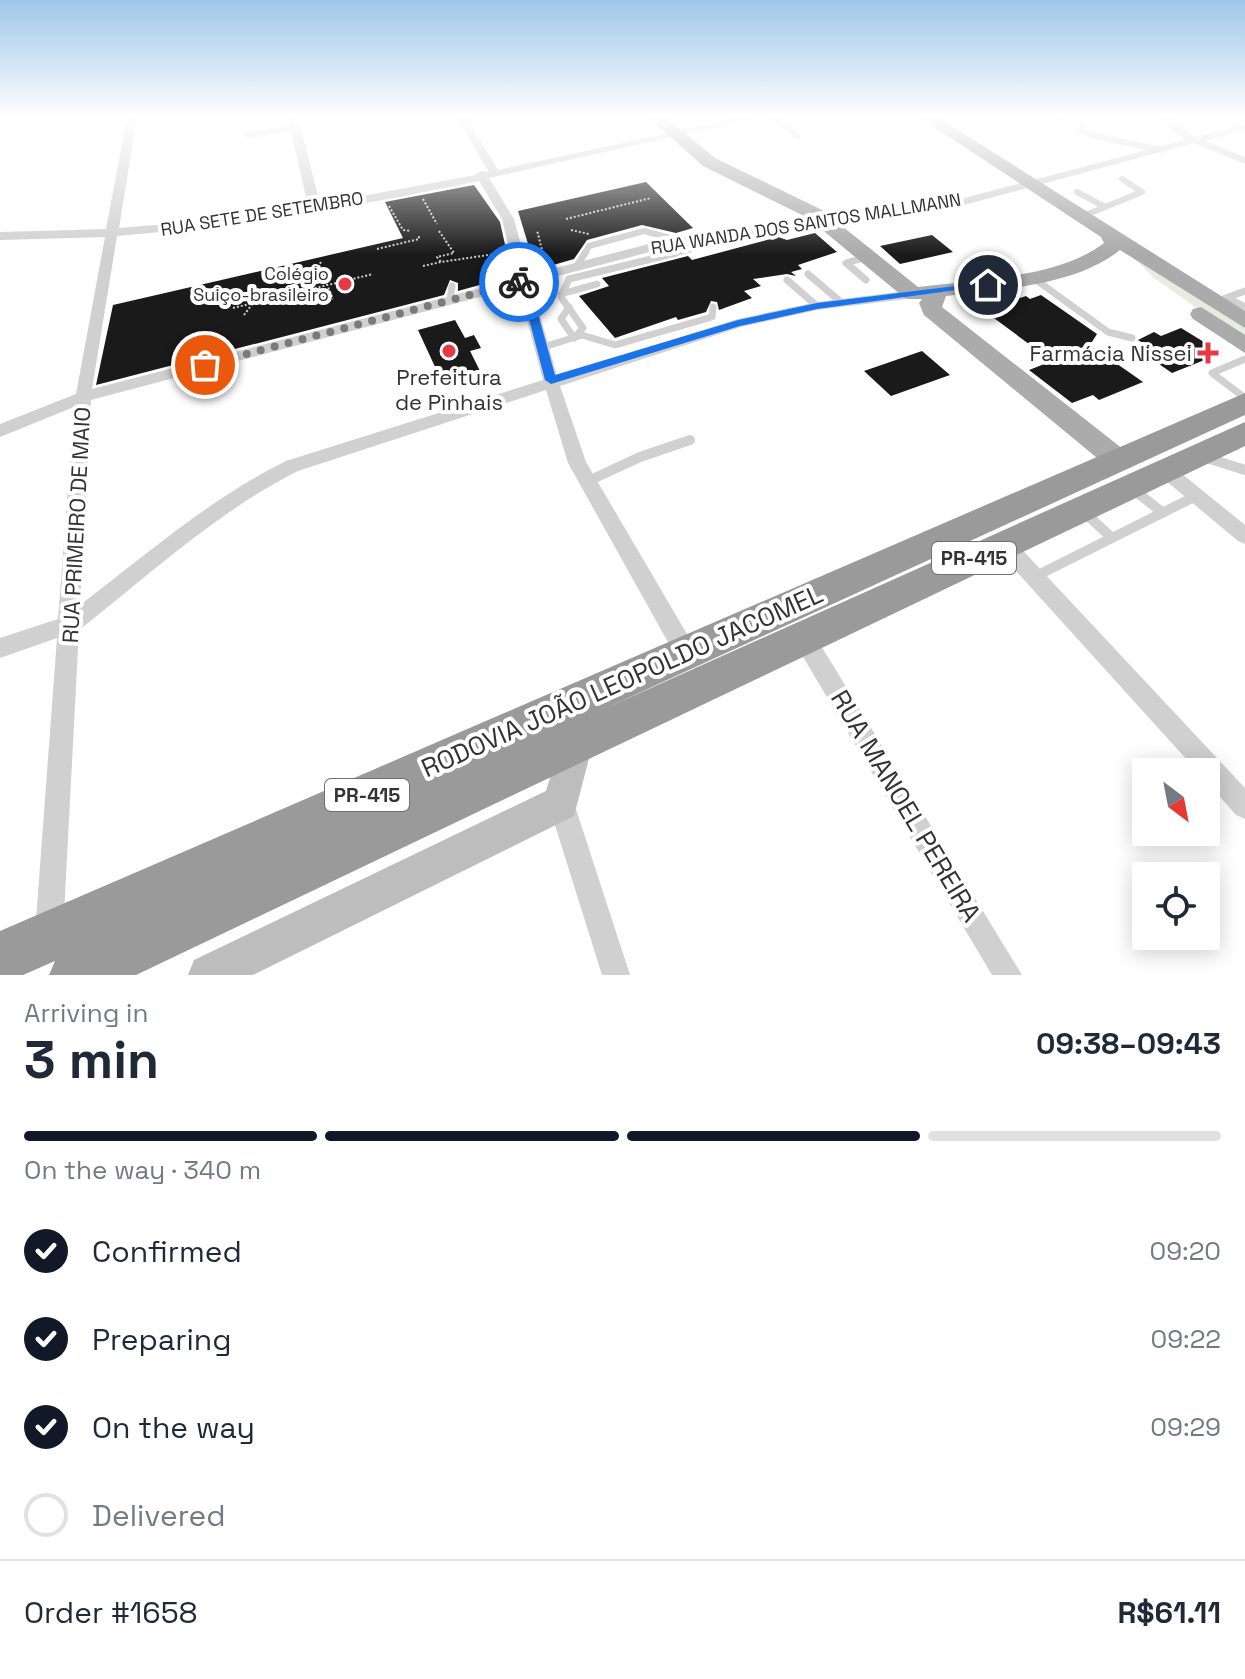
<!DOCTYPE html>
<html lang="en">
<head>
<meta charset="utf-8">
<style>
	:root { --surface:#fff; --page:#f6f6f7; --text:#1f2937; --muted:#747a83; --line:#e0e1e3; --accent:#111827 }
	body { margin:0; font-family:"Space Grotesk",sans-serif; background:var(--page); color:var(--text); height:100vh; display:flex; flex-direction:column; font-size:30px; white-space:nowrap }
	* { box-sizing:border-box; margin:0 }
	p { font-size:26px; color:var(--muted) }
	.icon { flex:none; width:44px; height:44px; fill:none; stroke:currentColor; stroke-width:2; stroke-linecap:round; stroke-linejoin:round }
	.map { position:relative; height:975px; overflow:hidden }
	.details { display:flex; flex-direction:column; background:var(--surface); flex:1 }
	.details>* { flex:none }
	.needle { width:52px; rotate:148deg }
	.buttons { position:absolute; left:1132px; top:758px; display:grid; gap:16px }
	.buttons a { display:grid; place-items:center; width:88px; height:88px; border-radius:0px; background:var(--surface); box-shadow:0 4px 20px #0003; font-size:40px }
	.pin { position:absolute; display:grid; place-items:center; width:68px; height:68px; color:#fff; margin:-34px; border:4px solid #fff; border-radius:50%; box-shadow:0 2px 8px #0007 }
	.courier { position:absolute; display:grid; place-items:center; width:80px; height:80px; margin:-40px; border:6px solid #1a73e8; border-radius:50%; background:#fff; color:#222; box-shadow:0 2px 10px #0007 }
	.head em { font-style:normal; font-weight:700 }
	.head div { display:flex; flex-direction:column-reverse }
	.head { display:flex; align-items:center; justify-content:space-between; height:136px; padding:0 24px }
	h1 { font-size:52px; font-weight:700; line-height:60px }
	.bar { display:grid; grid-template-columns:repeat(4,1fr); gap:12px 8px; align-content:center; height:96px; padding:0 24px }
	.bar i { height:10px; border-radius:6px; background:var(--line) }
	.bar .on { background:var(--accent) }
	.bar p { grid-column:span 4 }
	.line { display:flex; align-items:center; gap:20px; padding:0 24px; border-top:2px solid var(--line) }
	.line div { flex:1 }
	ol { padding:0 24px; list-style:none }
	li { display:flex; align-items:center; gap:24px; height:88px }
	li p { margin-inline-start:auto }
	li .icon { padding:8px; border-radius:50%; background:var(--accent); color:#fff; stroke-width:4 }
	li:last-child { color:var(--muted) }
	li i { width:44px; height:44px; border:4px solid var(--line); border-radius:50% }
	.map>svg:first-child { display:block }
</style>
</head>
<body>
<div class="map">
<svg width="1245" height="975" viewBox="0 0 1245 975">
	<rect width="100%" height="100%" fill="#fff"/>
	<path fill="#e6ecdf" d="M1131,255l114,72v15l-91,-64z"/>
	<path fill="#1a1a1a" d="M646,182l47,46 -17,5 -34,-8 -55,15 -13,19 -38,11 -18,-59z
		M474,185l26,37 12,54 -54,15v-8l-8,-3 -6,15 -348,90 17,-80 290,-67 -18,-36z
		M815,233l22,19 -39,13 4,4 -11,3 5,4 -9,-2 -34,5 8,7 -17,5 8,7 -33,12 -2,-8 -6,-1 -5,11 -28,8 -2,-3 -61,21 -36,-42 30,-10 -7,-8 86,-22 4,4 86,-23 9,3z
		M932,235l21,17 -53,12 -20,-18z
		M1041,295l56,39 -7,11 53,37 -44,18 -6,-5 -21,8 -43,-33 23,-9 -69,-51 43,-14 4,3z
		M455,320l10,18 9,-3 7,13 -11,3 10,20 -38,11 -24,-52z
		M1181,328l41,25 -50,20 -16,-11 10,-4 -28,-18 16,-8 7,4z
		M922,351l28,24 -59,21 -27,-25z"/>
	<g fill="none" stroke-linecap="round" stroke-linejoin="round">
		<path stroke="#cdcdcd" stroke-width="2" stroke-dasharray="2 2" stroke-linecap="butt" d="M423,199l14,25
			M389,206l14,24 8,1
			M566,219l85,-21
			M571,230l18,4
			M439,231l15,22 -17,4 4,5 54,-8
			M377,249l42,-10v-3
			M321,262l-2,3 14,34
			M423,266l18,-4
			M233,308l140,-34
			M244,315l9,-12"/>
		<path stroke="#d0d0d0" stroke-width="6" d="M771,117l27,19
			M1059,117h4
			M1083,124l-4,6 11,5 72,15
			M248,135l47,-7
			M1077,192l28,15
			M1083,216l59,-24 -20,-13
			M584,255l5,-9 55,-15 37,10
			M668,255l39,-10"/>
		<path stroke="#d0d0d0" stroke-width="7" d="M577,266l8,-13
			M808,274l34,29
			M1032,277l76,55 24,6
			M787,280l30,26
			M866,280l-20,-17 21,-6
			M561,294l36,-10
			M1228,298l17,9
			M450,300l2,-14
			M1215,302l30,-11
			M569,307l-8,12 13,19
			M574,338l9,-10 -22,-31 8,-18 107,-26
			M540,348l42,-13 33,10 97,-28 1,-10
			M1245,359l-33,14 33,25"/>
		<path stroke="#d0d0d0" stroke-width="10" d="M1204,457l41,13
			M586,482l54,-25 50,-17
			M1134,490l29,23
			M1085,513l27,25
			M1034,577l162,-81"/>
		<path fill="#d0d0d0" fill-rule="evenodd" d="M127,117h10l-18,111 72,-6 117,-16 -20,-89h10l22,87 155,-29 6,-4 8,1 -33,-55h10l32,53 244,-53h19l-272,61 25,41 15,56 139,-36 281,-37 236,-62 -28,-23h11l28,20 49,-13v6l-40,11 40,16v7l-51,-21 -245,66 -280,38 -138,36 26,93 181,-57 79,-17 97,-12 7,4 -7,4 -97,12 -76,17 -181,59 26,76 108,184 3,7 -3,7 -8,3 -8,-3 -110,-197 -22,-73 -248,81c-80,40 -149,104 -219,159l-16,303 -4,10 -10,4 -10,-4 -4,-10 22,-295 -57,20v-20l58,-19 16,-212 -74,30v-13l76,-30 29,-157 -105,3v-8l106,-3zM479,181l23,38 14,60 -424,110 25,-153c123,-10 242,-30 362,-55zM518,287l25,93 -257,81c-75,37 -139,93 -206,144l11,-205z
			M1165,463l6,2 74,60v19l-7,-3 -79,-66 -3,-5z
			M1004,536l7,2 234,250v31l-9,-4 -30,-34v-9h-8l-201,-222 -3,-6 3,-6z
			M804,628l8,3 210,344h-30l-196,-330 -3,-7 3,-7z
			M561,790l9,4 4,9 56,172h-28l-54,-172 4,-9z"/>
		<path fill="#bdbdbd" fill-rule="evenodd" d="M576,726l12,5 5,12 -19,73 -321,159h-65l6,-15 352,-169 18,-60z"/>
		<path fill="#ababab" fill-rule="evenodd" d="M648,117h17l50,41 107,52 96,77c56,-7 141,-9 186,-44l-3,-6 -182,-120h18l308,194v17l-125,-78c-45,36 -118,39 -174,46l-4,11 186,146 4,7 -4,7 -10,3 -10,-3 -184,-152 -5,-12 3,-4h-16l-98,-81 -105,-52z
			M1201,307l44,28v18l-52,-34 -3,-5 3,-5z"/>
		<path fill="#9a9a9a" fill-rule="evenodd" d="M1245,393v22l-641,294 641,-287v24l-1109,529h-87l6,-14 -32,14h-23v-44z"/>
		<path stroke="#cdcdcd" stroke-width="2" stroke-dasharray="2 2" stroke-linecap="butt" d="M495,254l47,-4 -5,-20"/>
	</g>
	<linearGradient id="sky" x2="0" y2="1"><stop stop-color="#9ec6ea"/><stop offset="0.46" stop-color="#fff"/><stop offset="1" stop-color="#fff" stop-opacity="0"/></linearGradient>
	<rect width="1245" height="254" fill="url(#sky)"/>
	<path fill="#1a73e8" d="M524,278l5,3 26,94 183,-55 79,-17 171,-21 5,3 -176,24 -77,17 -189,58 -6,-4 -25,-95 -6,-3z"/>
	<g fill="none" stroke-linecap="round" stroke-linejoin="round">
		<path stroke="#7a7a7a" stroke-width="8" stroke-dasharray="0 14.4" d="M205,365l314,-83"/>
	</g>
	<g fill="#e63946" stroke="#fff" stroke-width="3">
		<circle cx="345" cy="284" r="8"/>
		<circle cx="449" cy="351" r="8"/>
		<path d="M1204 341h8v8h8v8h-8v8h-8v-8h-8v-8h8z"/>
	</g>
	<g text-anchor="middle" stroke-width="8" stroke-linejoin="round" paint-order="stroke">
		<g font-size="18" fill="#333" stroke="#fff">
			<text transform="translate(262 214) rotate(-9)" y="6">RUA SETE DE SETEMBRO</text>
			<text transform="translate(806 224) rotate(-9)" y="6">RUA WANDA DOS SANTOS MALLMANN</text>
		</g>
		<g font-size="18" fill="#333" stroke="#fff" text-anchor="end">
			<text x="329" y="280">Colégio<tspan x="329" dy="21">Suiço-brasileiro</tspan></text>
		</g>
		<g fill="#fff" stroke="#707070" stroke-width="2">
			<rect x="932" y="542" width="84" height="32" rx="6"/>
			<rect x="325" y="779" width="84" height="32" rx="6"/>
		</g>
		<g font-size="20" font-weight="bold" fill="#333">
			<text x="974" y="565">PR-415</text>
			<text x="367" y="802">PR-415</text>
		</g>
		<g font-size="22" fill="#333" stroke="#fff" text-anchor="end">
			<text x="1192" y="361">Farmácia Nissei</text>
			<text x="449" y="385" text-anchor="middle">Prefeitura<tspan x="449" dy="25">de Pìnhais</tspan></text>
		</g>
		<g font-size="22" fill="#333" stroke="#fff">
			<text transform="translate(76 525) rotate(-87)" y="8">RUA PRIMEIRO DE MAIO</text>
		</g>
		<g font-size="26" fill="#333" stroke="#fff">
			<text transform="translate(622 681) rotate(-24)" y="9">RODOVIA JOÃO LEOPOLDO JACOMEL</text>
			<text transform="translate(906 806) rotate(59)" y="9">RUA MANOEL PEREIRA</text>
		</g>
	</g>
</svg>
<div class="buttons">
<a><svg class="needle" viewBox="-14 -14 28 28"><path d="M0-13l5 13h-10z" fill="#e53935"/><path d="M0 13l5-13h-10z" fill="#747a83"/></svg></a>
<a><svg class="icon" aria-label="locate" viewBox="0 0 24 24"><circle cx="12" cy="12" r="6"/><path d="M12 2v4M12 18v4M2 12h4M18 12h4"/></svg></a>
</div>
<div class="pin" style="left:205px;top:365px;background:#ea580c"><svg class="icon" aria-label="bag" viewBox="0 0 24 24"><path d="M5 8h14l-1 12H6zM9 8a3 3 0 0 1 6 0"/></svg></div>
<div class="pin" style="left:988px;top:285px;background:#1f2937"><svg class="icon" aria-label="home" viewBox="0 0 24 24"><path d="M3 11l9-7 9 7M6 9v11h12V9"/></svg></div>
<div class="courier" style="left:519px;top:282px"><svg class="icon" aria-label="bike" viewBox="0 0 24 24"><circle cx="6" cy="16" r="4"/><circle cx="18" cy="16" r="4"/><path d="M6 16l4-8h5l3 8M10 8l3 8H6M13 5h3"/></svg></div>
</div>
<section class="details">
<div class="head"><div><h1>3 min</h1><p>Arriving in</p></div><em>09:38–09:43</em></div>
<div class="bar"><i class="on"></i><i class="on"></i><i class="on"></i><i></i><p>On the way · 340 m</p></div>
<ol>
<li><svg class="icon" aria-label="check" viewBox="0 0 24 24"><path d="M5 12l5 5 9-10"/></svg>Confirmed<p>09:20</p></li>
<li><svg class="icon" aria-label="check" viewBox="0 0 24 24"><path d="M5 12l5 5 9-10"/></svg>Preparing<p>09:22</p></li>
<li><svg class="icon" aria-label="check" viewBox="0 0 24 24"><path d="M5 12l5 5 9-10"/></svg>On the way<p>09:29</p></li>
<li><i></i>Delivered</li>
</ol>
<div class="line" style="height:104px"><div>Order #1658</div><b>R$61.11</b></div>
</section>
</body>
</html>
